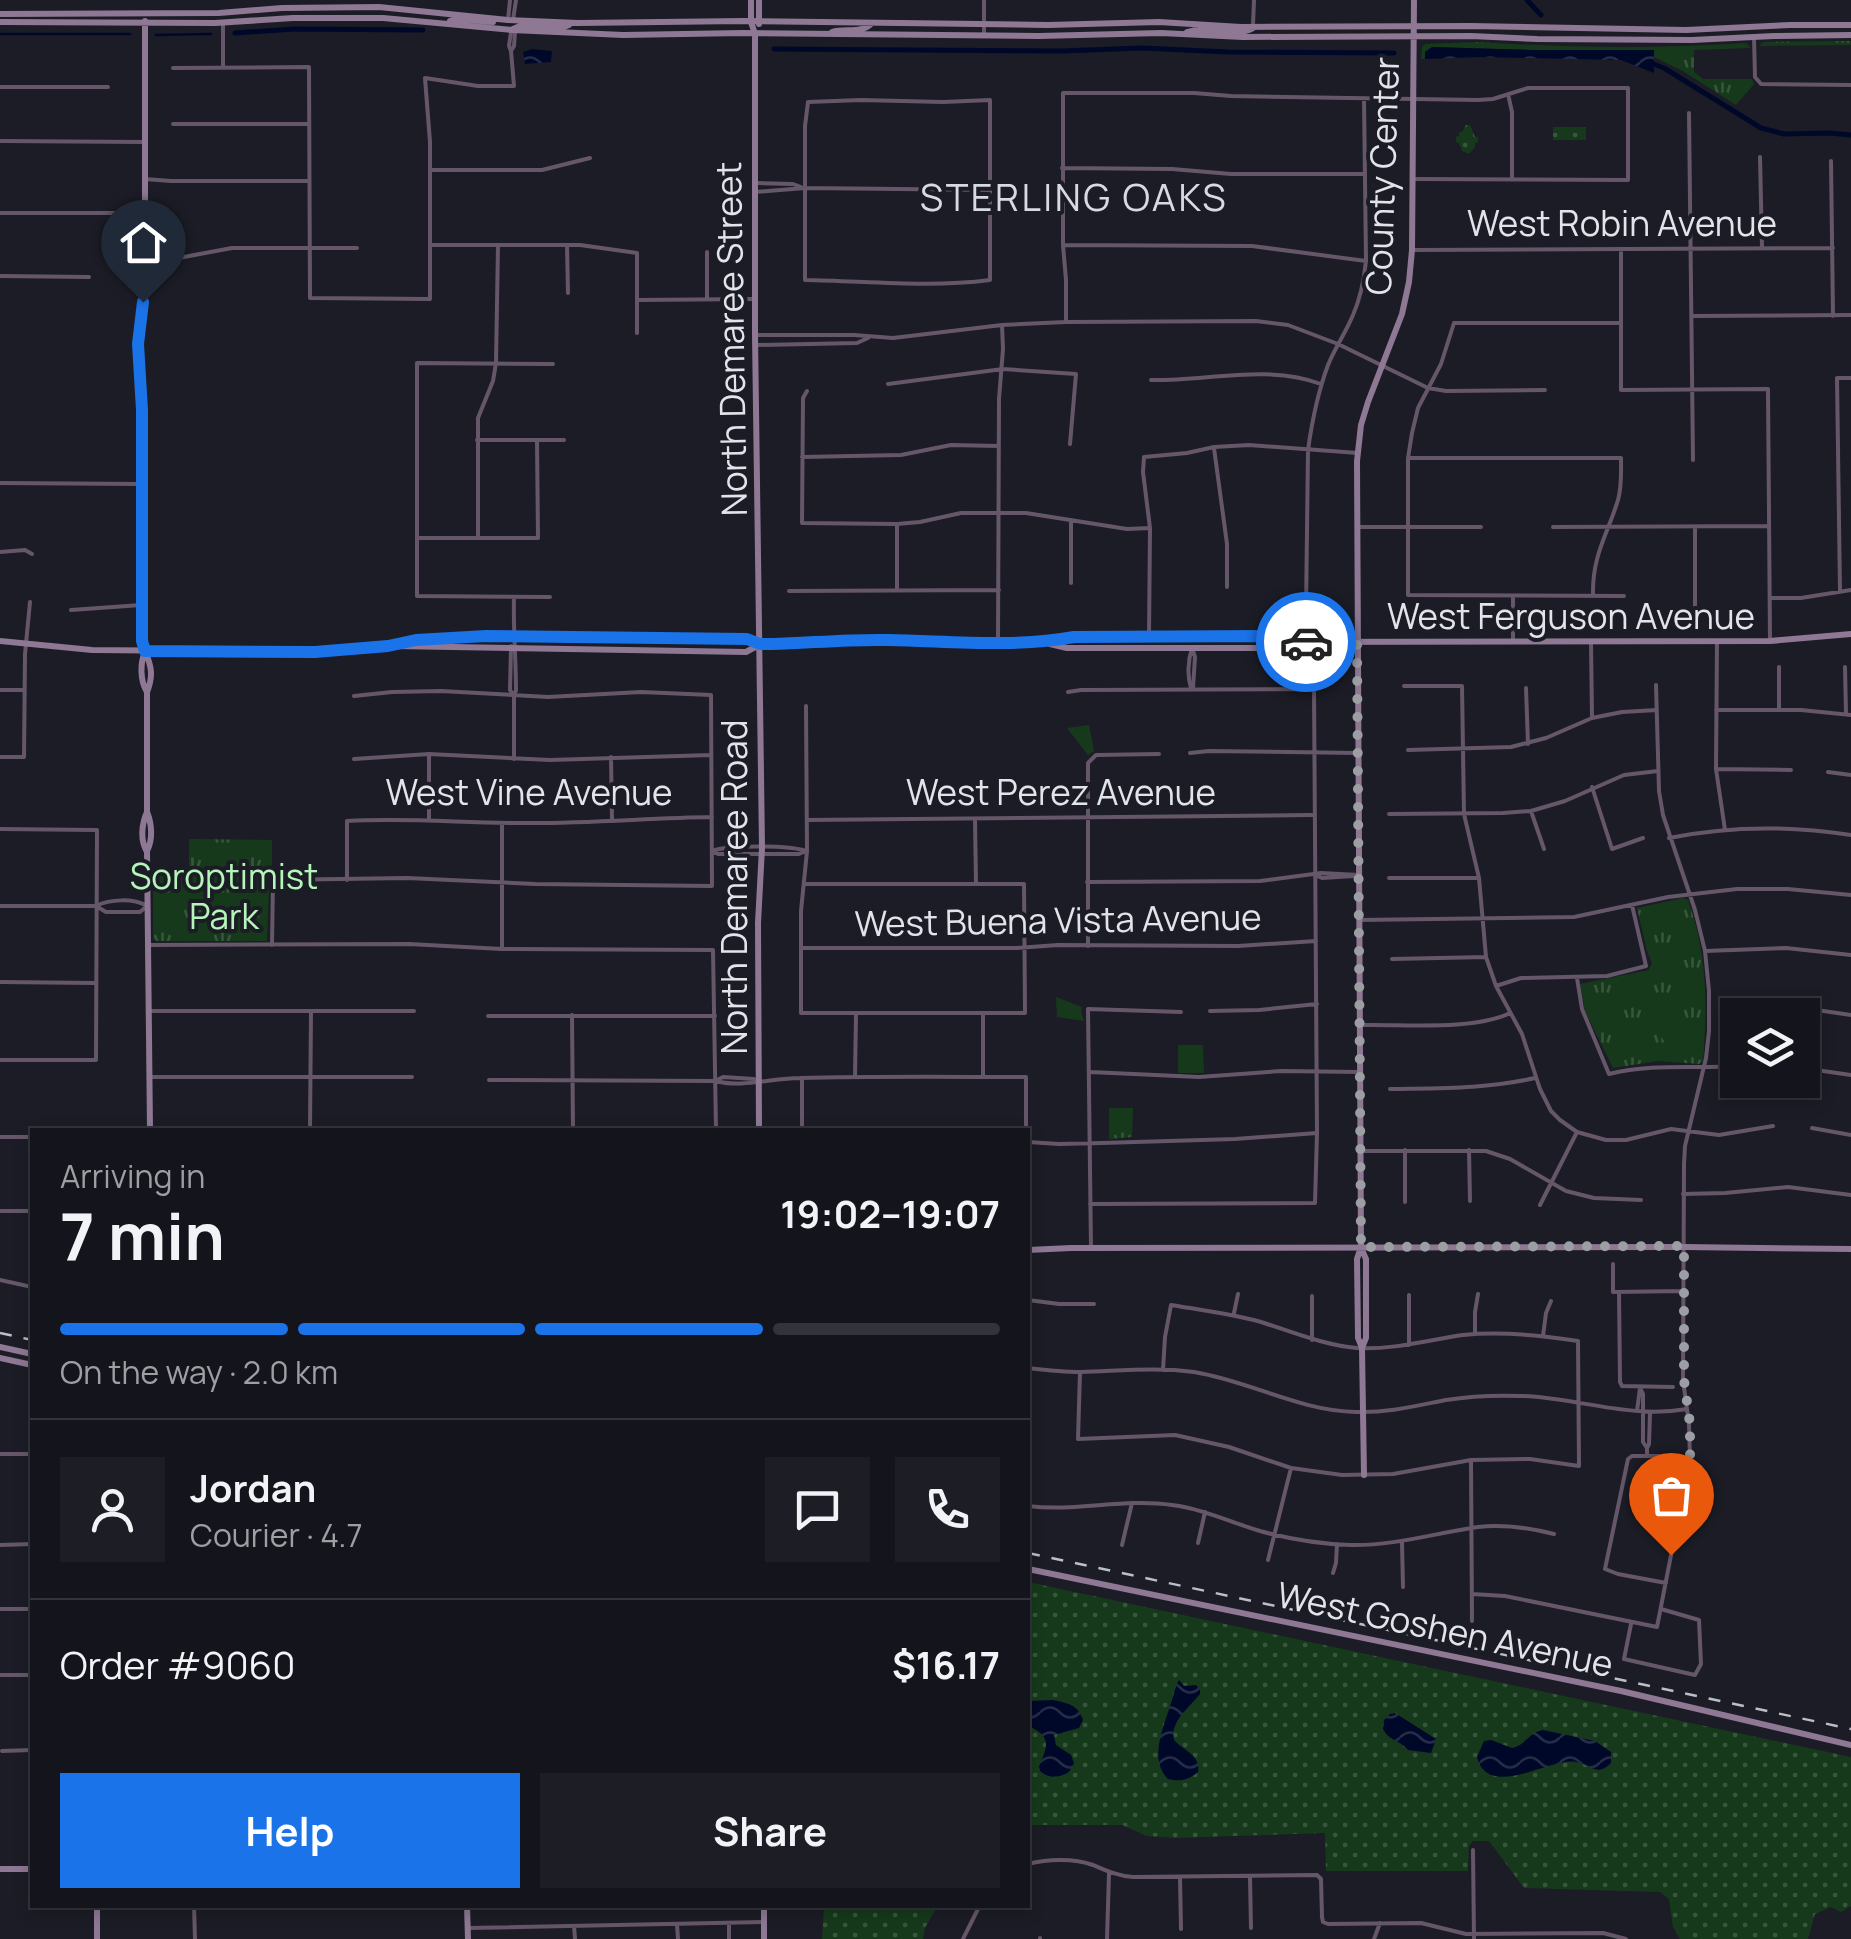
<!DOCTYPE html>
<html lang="en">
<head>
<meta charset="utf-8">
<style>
	:root { --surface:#14151c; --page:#1d1e25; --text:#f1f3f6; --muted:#9d9fa3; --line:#33343b; --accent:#1a73e8 }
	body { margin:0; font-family:Manrope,sans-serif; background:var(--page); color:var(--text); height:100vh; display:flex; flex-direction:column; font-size:38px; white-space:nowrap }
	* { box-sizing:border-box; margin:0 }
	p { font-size:32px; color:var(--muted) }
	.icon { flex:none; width:55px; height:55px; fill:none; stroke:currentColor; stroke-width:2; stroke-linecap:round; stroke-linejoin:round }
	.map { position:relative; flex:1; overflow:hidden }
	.sheet { position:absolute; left:30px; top:1128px; width:1000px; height:780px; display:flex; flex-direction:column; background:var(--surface); border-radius:0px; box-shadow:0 5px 15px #0003,0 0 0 2px var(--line) }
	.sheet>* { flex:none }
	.controls { position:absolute; left:1720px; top:998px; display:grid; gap:20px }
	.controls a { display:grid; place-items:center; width:100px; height:100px; border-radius:0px; background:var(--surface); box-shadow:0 5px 15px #0003,0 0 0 2px var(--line); font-size:50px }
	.pin { position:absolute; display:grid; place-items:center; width:85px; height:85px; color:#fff; margin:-102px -42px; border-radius:50% 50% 50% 0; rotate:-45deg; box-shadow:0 0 10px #0007 }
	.pin .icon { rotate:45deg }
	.courier { position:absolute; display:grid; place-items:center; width:100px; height:100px; margin:-50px; border:8px solid #1a73e8; border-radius:50%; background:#fff; color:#222; box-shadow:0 2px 12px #0007 }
	.head em { font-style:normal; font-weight:700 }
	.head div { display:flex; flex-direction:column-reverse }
	.head { display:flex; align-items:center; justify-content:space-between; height:170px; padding:0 30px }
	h1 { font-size:65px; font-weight:700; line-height:75px }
	.bar { display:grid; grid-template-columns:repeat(4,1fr); gap:15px 10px; align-content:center; height:120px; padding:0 30px }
	.bar i { height:12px; border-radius:8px; background:var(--line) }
	.bar .active { background:var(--accent) }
	.bar p { grid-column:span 4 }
	.line { display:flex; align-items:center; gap:25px; padding:0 30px; border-top:2px solid var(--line) }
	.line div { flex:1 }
	.round { display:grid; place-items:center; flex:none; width:105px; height:105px; border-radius:0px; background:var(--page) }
	.primary-button { display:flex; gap:20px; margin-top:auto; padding:20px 30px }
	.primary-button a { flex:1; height:115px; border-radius:0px; background:var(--accent); color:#fff; font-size:40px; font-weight:700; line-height:115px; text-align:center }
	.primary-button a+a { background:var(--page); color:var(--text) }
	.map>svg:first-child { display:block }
</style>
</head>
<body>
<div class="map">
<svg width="1851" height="1939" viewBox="0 0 1851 1939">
	<defs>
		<pattern id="grass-dots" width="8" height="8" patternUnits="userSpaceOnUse" patternTransform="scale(2.5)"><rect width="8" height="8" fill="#16391b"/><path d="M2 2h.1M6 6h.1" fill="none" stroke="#38563c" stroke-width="1.8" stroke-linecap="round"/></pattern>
		<pattern id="park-tufts" width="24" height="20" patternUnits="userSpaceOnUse" patternTransform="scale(2.5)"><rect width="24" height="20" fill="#16391b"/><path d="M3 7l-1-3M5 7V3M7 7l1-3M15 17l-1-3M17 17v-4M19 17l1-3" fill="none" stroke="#38563c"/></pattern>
		<pattern id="water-waves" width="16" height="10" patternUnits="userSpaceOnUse" patternTransform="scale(2.5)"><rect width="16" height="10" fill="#000829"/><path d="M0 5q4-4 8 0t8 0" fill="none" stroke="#252c48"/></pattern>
	</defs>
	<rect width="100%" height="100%" fill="#1b1c25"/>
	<path fill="url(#grass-dots)" d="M1466,125h4l5,12h3v5l-3,1v4l-6,7 -7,-3 -3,-8 -3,-1v-5l3,-1v-4h3z
		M1553,127h33v13h-33z
		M1028,1582l823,175v149l-10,6 -10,-5 -16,7 -7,25h-128l-7,-12 -4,-28 -9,-7 -136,-4 -35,-47h-16l-4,5 -1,25h-142l-1,-38 -149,5 -29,-2 -25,-11h-94z
		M824,1905h114l-13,23 -2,11h-101z"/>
	<path fill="url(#park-tufts)" d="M1851,41v4l-92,1 4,-4z
		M1479,42c89,6 178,7 267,1l5,5 -57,2v22l9,7h49l2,5 -18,21 -53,-34 -31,-15 1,-6h-121l-100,-3 -7,5v7h-4l1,-12 3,-3z
		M1089,725l5,26 -6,4 -21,-27z
		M189,839l83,1v33l-6,9 3,8 -2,51h-110l-4,-2v-67l36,1z
		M1683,898l5,2c19,53 20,105 15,160l-4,4 -41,-3 -45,7 -28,-57 -5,-27 69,-14 3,-7 -5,-12 -10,-43z
		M1056,997l26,10 -1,5 3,9 -27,-4z
		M1178,1045h25l1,28h-26z
		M1109,1108h24l-1,29 -23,2z"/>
	<path fill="#16391b" d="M1674,1019l8,4 6,15 -2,7 -4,2 -13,-1 -8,-9c-1,-9 3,-17 13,-18z"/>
	<path fill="url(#water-waves)" d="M1432,47l100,3h122v23l-33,-13 -140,-3 -56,2v-7z
		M532,49l20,2 -1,11 -26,2 -2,-12z
		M1179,1680l5,6 12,-1 4,5v4c-11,14 -30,27 -26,46 10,11 27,15 24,32 -9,8 -18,10 -30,7 -20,-21 -4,-52 3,-76 3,-8 4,-16 8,-23z
		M1053,1700c14,3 25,4 30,20l-4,8 -25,7 2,10 15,10 3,8 -5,9c-10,6 -20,7 -29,-1l-1,-5c9,-20 13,-30 -11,-40v-25z
		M1395,1713l41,26 -5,14 -23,-3c-8,-10 -19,-9 -25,-21l1,-9 6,-6z
		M1543,1730l52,11 16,11v11c-15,15 -20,1 -35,-1 -25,-5 -88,39 -99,-5l7,-16 7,-1 21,8c13,-2 17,-16 31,-18z"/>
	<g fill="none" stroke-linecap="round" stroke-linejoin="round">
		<path stroke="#000829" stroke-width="2.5" d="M0,34h130
			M156,35l55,-1"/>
		<path stroke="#000829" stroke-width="5" d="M1527,0l14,15
			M235,33l60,-4 128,1
			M774,49l287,2 81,-3 86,4 166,1
			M1648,62l16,6 97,60 23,6 46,-1 21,2"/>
		<path stroke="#655769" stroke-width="4" d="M508,20l2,-20
			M513,20l3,-20
			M1253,25l1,-25
			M984,35v-35
			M1754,37l1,40 6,7 90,1
			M511,51l3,-5 1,-14
			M223,67v-45
			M173,68l136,-1 1,231 120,1v-157l-5,-64 53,8h36l-3,-35 -2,-5 2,-14
			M0,87h108
			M1508,94l4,18v66
			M861,100l82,2 47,-2v180c-61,8 -123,1 -185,0v-154l3,-24z
			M1689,113l4,347
			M173,124h135
			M0,141l145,1
			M1760,157l2,90
			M1831,161l2,155
			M1062,168l110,1 59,5h134
			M432,170h110l48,-12
			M145,179l26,2h138
			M756,183l37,1 8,3
			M755,192l50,-4 185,2
			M0,213h145
			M430,245h150l57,8v80
			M567,245l1,48
			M1063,245l189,1 114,15
			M1412,250l421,-2
			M1621,250v140l147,-1 2,252
			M145,252l34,3
			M145,258l28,1 59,-11h125
			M0,276l89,1
			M707,298v-46
			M637,300l118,-1
			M1692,316l159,-1
			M1066,322v-42l-3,-35v-152h131l37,3 247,4 15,-1 35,-11h100v92l-216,-1
			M1621,323h-167l-13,41 -23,44 -6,25 -4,25v137l216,1
			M755,335h99l39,3 109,-13 64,-3 190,-1 32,4 50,19 90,44 18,3 99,-1
			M756,345l101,-2 11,-5
			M1151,380c56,1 117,-16 170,4
			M888,384l115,-15 73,5 -6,70
			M807,391l-4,7 -1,125 95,1 23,-2 41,-9h65l101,16 23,-1
			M477,440h87
			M1214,448l13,96v43
			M802,457l99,-2 50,-10 48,1
			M1408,458h213c0,14 1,28 -3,42 -11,36 -26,55 -25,96
			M0,483l143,1
			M1071,520v63
			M897,524v65
			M1358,527h123
			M1553,527l216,-1
			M417,538h121l-1,-98
			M478,538v-120l15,-37 3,-18 2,-118
			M0,552l25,-2 7,4
			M789,591l210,-1
			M1840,591l-3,-213h14
			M1513,596v45
			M514,597c-1,31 2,61 2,93l-2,6v63
			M550,597l-133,-1v-233l136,1
			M1770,598h31l50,-8
			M71,610l70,-5
			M1306,611l2,-161c4,-29 10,-58 20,-85 7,-17 18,-33 25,-50 8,-18 11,-35 13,-54l-2,-163
			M1695,614v-85
			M1149,636l1,-108 -7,-56 1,-15 43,-4 27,-6 35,-2 109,8
			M1717,641l-1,128 9,61
			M998,642l1,-243 4,-50 -1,-24
			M1591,642l1,76
			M511,646l-1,44 4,6
			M1192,648l3,9 -2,31
			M1779,667v42
			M1845,667l1,47
			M1404,686h58l2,128 15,64 7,79 10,29 26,48 18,55 11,22 9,9 17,12 29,8h20l45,-11 48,6 54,-9
			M1191,688c-4,-12 -3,-28 1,-40
			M1526,688l2,56
			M0,690h24
			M1068,692l13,-2 233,-1 3,444 -2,70 -225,1
			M1716,710h85l50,5
			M1408,750l103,-3 35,-9 46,-20 30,-6 35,-2
			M1190,753l19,-2 149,2
			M429,754v65
			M0,757h24l1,-103 5,-52
			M611,757l1,63
			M354,759l75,-5 121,6 161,-5
			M1716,769l75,1
			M1828,772l23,3
			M1592,787l20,62 31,-11
			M1531,811l13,38
			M1389,814l114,-1 28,-2 34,-10 59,-26 34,-4
			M975,819l1,65
			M807,820l505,-5
			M0,829l97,1 -1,230h-96
			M1669,838c59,-12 123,-12 182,-3
			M712,851l6,3h81l7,-3
			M712,851c16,-6 78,-6 94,0
			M1315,875l7,3 32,-2
			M1389,878h90
			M347,880v-59c63,-4 124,3 186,2 60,0 119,-5 179,-6
			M1087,882l173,-1 61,-8 38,2
			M804,884h220l1,129h-224v-102l6,-60 -1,-145
			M0,906h96c14,-7 37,-8 51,0
			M96,906l10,6h34l7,-6
			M1359,920l215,-3 94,-20 69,-8h51l63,6
			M149,945l260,-1 93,5 211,1 3,180
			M272,945l1,-65 134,-2 128,6 177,2 -1,-191 -70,-3 -93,5 -107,-6 -49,1 -38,4
			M1088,946v-183l8,-8 63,-1
			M801,948h216l41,-3 180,1 78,-5
			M502,949v-125
			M1705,951l81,-3 65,7
			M1392,959l94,-2
			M1577,978l5,31 27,65c45,-11 83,-5 129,-8
			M0,982l95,1
			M1496,986l25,-8 86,-2 39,-10 -14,-61
			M1760,1007l43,1 48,7
			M148,1011h266
			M1210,1011l49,-1 58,-6
			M983,1013v64
			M572,1015l1,115
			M488,1016h227
			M1362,1025c42,-1 111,6 148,-12
			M1802,1068l49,7
			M1090,1072l109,5 82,-6 79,1
			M150,1077h262
			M855,1077l1,-63
			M802,1078v52
			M489,1080l226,1c27,7 57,-3 85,-3 75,-2 151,-1 226,-1v53
			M715,1081l8,-4 31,2
			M1390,1089c51,-1 95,0 145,-11
			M1812,1128l39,7
			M310,1130l1,-119
			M0,1137h32
			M1028,1142l31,2 43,-1 133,-4 82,-6
			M1469,1150l1,51
			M1361,1151h125l24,8 56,32 28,7 47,2
			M1683,1194l42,-1 63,-6 63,8
			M1405,1202v-52
			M1540,1205l37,-73
			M0,1211h32
			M1091,1248l-3,-239 93,3
			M1613,1264v28l70,-1
			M0,1280l32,7
			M1619,1292l1,90 2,4 51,1
			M1409,1295v50
			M1312,1296v44
			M1028,1300l31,4h35
			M1234,1313l4,-19
			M1475,1334v-22l3,-18
			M1543,1336l3,-23 5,-12
			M1028,1368c17,2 35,4 53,4 38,-1 75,-5 113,0 56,9 105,39 162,40 31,1 59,-6 90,-12 25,-4 50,-5 76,-4 57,2 107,23 165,13
			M1080,1372l-2,67 97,-4 54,12 62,21 51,7 51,-1 78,-14 59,-1 49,7 -1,-125c-38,-6 -76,-10 -115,-6 -35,5 -70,15 -106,13 -34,-3 -64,-16 -96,-26 -29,-8 -60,-12 -90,-17l-6,32 -2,33
			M1637,1411l3,-23 3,6v48l4,6v8h31
			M1647,1448l2,-4 1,-31
			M0,1454h32
			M1647,1456h-15l-4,3 -23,110 13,5 48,9
			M1471,1460l1,161
			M1028,1506c48,6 96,-8 144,-1 31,4 58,17 88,26 29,8 60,13 90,14 45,1 85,-12 128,-18 26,-3 52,1 76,7
			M1402,1542l1,45
			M1198,1543l7,-31
			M0,1545l32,-1
			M1122,1545l10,-42
			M1268,1560l23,-92
			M1333,1573l3,-10 1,-19
			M1472,1594l33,2 152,31 33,-169 -1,-34 -6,-44 1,-216 1,-18 21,-88 3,-27v-40l-4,-40 -10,-41 -32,-95 -4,-24 -3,-106
			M0,1609h32
			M1631,1624l-7,35 71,16 6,-11 -2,-44 -38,-11
			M0,1675h32
			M2,1751l30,-1
			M1473,1850l1,89
			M1028,1864c19,-5 46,-6 65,1 14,6 25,11 40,12l184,-2 4,4 1,38 1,5 5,2 93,-1 45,11 137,-1 23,6
			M1180,1878l1,51
			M1250,1878l1,50
			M194,1905l1,34
			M729,1923v16
			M677,1924l1,15
			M574,1926l1,13
			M468,1928l295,-6
			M963,1939l17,-34
			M1040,1939v-1
			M1107,1939l2,-66
			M1374,1939l6,-16"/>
		<path stroke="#8e7894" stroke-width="6" d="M751,0v22l4,12v301l7,513 -4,75 1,207
			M0,14l219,-1 63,-5 97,-1 129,13 70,3 165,-2 305,4 111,-3 82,5 229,-1 216,4 104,-5h61
			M145,21v246l-7,77 4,66v231c6,20 14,29 5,51v120c5,12 6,28 0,39l3,279
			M450,21l9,-2 34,3
			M0,22l215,1 78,-5h90l129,12 111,5 120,-2 296,3 122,-3 82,4 228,-1 66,3 155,1 82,-4 77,-1
			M759,24v-24
			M513,29l7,-3 44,1 5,-2
			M832,32c13,-4 30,2 40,-9
			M1187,32c21,-7 45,7 66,-4
			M0,641l92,9 203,2 52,-2 41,-4 15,-5 62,-4 282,2 13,5h12l80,-4 192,2 30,-5 194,-1 23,6 479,-1 81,-7
			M1050,644l17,4h189l31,-5
			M394,646l352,6 13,-7
			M145,652c-5,11 -5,29 2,40
			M146,850c-6,-11 -4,-27 1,-38
			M1361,1248l5,11v79l-4,10 2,127
			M1028,1250l43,-2 613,-1 167,2
			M0,1347l32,7
			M1362,1348l-4,-10 -1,-79 4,-12 -4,-786 4,-36 7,-23 34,-88 7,-32 3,-32 2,-250
			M0,1358l32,7
			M1028,1569l593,122 230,54
			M0,1869h32
			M97,1905v34
			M467,1905l1,34
			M764,1905v34"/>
		<path stroke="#bebfc6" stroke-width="2.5" stroke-dasharray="12 12" stroke-linecap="butt" d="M0,1333l32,7
			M1028,1553l823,176"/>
	</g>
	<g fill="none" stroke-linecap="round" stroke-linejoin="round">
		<path stroke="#9d9ea5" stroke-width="10" stroke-dasharray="0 18" d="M1306,642h51l4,605 323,-1v134l6,44v34l-19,97"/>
		<path stroke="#1a73e8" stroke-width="12" d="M143,302l-5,42 4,66v231l3,10 170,1 73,-6 28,-6 70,-4 261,3 13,5h12c38,-1 77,-5 116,-4 62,1 124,8 186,-3l194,-1 23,6h15"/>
	</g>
	<g text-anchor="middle" stroke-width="8" stroke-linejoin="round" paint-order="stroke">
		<g font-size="35" fill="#e3e4ea" stroke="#1b1c25">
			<text transform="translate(1383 176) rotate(-88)" y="12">County Center</text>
			<text x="1622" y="236">West Robin Avenue</text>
			<text transform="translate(732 339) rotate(-91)" y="12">North Demaree Street</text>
			<text x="1571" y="629">West Ferguson Avenue</text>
			<text x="529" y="805">West Vine Avenue</text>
			<text x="1061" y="805">West Perez Avenue</text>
			<text transform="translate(735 887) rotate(-90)" y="12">North Demaree Road</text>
			<text transform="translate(1058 921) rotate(-1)" y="12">West Buena Vista Avenue</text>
			<text transform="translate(1445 1630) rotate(12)" y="12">West Goshen Avenue</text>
		</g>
		<g font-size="35" fill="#b5f5ba" stroke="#1b1c25">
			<text x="224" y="889">Soroptimist<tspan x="224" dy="40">Park</tspan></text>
		</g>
		<g font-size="38" letter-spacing="2.5" fill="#d7d9e5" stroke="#1b1c25">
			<text x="1074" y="211">STERLING OAKS</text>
		</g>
	</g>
</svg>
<div class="controls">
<a><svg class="icon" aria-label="layers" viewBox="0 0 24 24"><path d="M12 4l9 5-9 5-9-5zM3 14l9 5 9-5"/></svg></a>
</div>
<div class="pin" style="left:1671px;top:1555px;background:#ea580c"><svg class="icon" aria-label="bag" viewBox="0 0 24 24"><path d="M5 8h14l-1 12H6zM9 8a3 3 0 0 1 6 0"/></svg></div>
<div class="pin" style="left:143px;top:302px;background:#1f2937"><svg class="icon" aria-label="home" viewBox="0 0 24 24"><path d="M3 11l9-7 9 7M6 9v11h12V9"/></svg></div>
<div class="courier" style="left:1306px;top:642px"><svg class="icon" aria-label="car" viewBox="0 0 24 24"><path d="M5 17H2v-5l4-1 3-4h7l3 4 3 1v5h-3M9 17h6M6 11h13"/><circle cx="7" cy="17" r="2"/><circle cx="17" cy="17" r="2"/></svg></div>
<section class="sheet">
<div class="head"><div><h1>7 min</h1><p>Arriving in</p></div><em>19:02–19:07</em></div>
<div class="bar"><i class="active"></i><i class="active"></i><i class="active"></i><i></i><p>On the way · 2.0 km</p></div>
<div class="line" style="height:180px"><a class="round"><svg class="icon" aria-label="person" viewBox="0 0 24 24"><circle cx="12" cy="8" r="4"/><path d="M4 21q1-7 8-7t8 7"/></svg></a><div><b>Jordan</b><p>Courier · 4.7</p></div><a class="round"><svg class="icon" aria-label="chat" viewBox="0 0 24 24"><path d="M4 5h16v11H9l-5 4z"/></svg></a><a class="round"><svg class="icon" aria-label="phone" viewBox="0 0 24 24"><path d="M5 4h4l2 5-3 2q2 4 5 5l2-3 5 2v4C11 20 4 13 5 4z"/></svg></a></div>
<div class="line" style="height:130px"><div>Order #9060</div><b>$16.17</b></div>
<div class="primary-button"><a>Help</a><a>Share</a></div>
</section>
</div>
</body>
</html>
